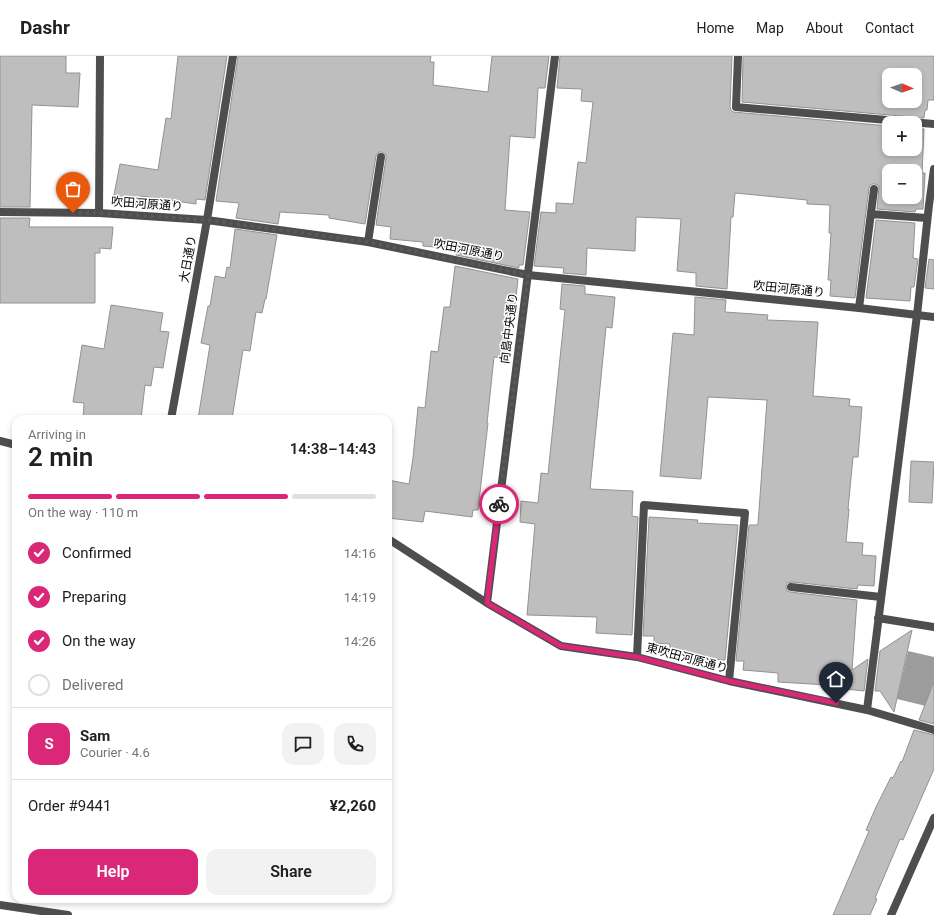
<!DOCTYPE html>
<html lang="en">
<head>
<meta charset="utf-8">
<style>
	:root { --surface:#fff; --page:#f2f2f2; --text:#202124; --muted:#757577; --line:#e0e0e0; --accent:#db2777 }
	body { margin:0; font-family:Roboto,"Noto Sans JP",sans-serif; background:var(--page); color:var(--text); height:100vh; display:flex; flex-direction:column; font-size:15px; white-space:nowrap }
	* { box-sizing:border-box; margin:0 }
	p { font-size:13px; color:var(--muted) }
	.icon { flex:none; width:22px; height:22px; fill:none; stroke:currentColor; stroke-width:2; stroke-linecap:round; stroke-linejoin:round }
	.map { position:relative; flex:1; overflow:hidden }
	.panel { position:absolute; left:12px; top:359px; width:380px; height:488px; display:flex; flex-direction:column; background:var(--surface); border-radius:12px; box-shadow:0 2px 6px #0003 }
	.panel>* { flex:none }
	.needle { width:26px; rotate:92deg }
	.tools { position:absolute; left:882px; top:12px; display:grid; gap:8px }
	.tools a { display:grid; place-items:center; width:40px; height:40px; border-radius:8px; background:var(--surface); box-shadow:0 2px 6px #0003; font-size:20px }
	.pin { position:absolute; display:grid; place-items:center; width:34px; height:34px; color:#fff; margin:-41px -17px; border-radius:50% 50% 50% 0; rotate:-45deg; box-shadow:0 0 4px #0007 }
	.pin .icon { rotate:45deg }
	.courier { position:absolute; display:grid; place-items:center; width:40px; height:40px; margin:-20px; border:3px solid #db2777; border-radius:50%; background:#fff; color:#222; box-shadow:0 1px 5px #0007 }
	.overview em { font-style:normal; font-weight:600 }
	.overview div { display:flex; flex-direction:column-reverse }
	.overview { display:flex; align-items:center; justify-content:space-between; height:68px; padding:0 16px }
	h1 { font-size:26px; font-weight:600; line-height:30px }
	.bar { display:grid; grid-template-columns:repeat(4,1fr); gap:6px 4px; align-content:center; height:48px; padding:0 16px }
	.bar i { height:5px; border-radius:3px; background:var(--line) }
	.bar .active { background:var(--accent) }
	.bar p { grid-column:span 4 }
	.line { display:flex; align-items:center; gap:10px; padding:0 16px; border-top:1px solid var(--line) }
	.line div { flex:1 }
	.round { display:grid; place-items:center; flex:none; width:42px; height:42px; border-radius:12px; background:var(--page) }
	ol { padding:0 16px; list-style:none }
	li { display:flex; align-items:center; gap:12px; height:44px }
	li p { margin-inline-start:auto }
	li .icon { padding:4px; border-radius:50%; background:var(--accent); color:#fff; stroke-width:4 }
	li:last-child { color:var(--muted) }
	li i { width:22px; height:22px; border:2px solid var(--line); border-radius:50% }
	.button { display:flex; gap:8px; margin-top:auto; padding:8px 16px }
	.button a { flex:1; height:46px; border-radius:12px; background:var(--accent); color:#fff; font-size:16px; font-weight:600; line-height:46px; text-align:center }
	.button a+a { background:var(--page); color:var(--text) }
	header { display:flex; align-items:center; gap:24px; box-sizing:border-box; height:56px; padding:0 20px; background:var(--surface); border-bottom:1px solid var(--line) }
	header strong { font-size:19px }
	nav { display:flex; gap:22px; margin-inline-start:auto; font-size:14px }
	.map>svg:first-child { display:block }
</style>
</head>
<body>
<header>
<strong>Dashr</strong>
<nav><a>Home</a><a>Map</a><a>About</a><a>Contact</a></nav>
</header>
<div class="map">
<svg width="934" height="859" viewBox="0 0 934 859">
	<rect width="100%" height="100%" fill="#fff"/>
	<path fill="#9c9c9c" d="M908,595l26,6v51l-37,-9z"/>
	<path fill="#bebebe" stroke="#929292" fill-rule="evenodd" d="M0,0h66v17h14l-2,34 -46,-2 -2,102h-30z
		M178,0h49l-22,144 -9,-1v5l-55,-8 -2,9 -26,-5 7,-36 38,6 8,-52 5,1z
		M238,0h193l-1,6h4l-1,23 55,7 4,-36h57l-4,32h-7l-3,50 -25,-2 -5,74 25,2 -7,53h-4v3l-63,-13 1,-6 -34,-3v-4l-33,-3 1,-12 -15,-2 10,-67v-3l-4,-3h-3l-3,4 -11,68 -36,-6v-3l-49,-3 -2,12 -42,-6 3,-15 -23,-2z
		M560,0h172l-2,51 1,3 2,2 156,14v23h26v-21l9,1 -2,44h3l-2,36h-7l-1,3 -38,-3 2,-22 -1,-2 -3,-1h-3l-2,1 -1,3 -14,110 -25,-2 1,-16h-3l3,-47h-2l1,-28 -23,-1v-4l-72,-7 -2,24h-2l-4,72 -31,-3v-13l-19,-2 4,-52 -45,-2 -1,34 -48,-3 -1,27 -23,-2 1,-5 -30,-2 7,-54 15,1v-10l17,1 5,-42 8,1 7,-61 -12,-1 1,-12 -25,-1zM889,115h26v26h-26z
		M743,0h191v44h-6l-1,10h-2l-1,8 -182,-16zM889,19h26v26h-26z
		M0,162h30l-1,9h84l-2,22 -11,-1v5h-5v50h-95z
		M876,164l39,3 -2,35 5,1 -4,28h-3l-1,14 -44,-3z
		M235,173l42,6 -11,64h-1l-3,14 -6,-1 -6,39 -7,-1 -11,69h-34l12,-74 -9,-2 7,-37h2l5,-30 10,2 2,-11 3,1z
		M929,203l5,1v29l-9,-1z
		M455,210l63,13 -3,28h-6l-5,51 -10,-1 -7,66h1l-10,87h-5l-1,7 -47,-6 -2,11 -35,-4v-38l21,4 4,-26 5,-51 7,1 6,-57 7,1 6,-45h6z
		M562,228l23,2v8l30,3 -3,31 -6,-1 -16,162 43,2 -1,25 6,1 -6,118 -36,-2 1,-16 -70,-2 8,-91 -15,-2 1,-21 17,2 3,-30 7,1 17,-164 -5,-1z
		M695,241l31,3 -1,12 43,3 -1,5 51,2 -5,74 37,3 -1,7 13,1 -4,50h-5l-5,52h1l-3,33 17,1 -1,12 14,1 -2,30 -16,-1 -1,4 -65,-7 -5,1 -1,4 1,4 3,1 67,8 -5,70 16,-11 -4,32 -18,-2v-1l-18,-1v-2l-50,-3v-9l-35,-3 1,-9h-8l13,-136h8l1,-1 9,-124 -59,-3 -7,82 -41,-3 13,-143 21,2z
		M111,249l52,8 -3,18 9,1 -6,36 -9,-1 -3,19 -6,-1 -4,34h-58l1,-16 -11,-1 9,-57 22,4z
		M911,405l23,1 -2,41 -23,-1z
		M649,461l49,3 -1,3 41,2 -13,135 -36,-2 1,-5h-20v-9l-16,-1v-7h-11z
		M912,574l-18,82 -14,-21h-5l5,-40z
		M933,628h1v40l-15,-4z
		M914,674l20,5v34l-31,71 -3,-1 -25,59 2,1 -7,16h-37l36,-84 -3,-1 10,-23 15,-30 2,1 8,-17 1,1z"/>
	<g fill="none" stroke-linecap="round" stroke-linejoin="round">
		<path stroke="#4e4e4e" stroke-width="8" d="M738,0l-2,51 198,17
			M871,158l56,4
			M368,186l13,-85
			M859,252l15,-119
			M917,259l12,-110 5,-36
			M791,531l90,10"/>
		<path stroke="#4e4e4e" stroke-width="8" d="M0,156l99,1 108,7 161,22 160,33 331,33 75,9
			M99,157l1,-157
			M171,363l36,-199 26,-164
			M0,385l16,4
			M388,483l2,1 97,63 74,43 76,11 92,24 138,29 67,20
			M487,547l68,-547
			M878,562l56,9
			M637,601l7,-152 101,8 -16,168
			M867,654l50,-395
			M0,849l68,10
			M891,859l43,-97"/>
	</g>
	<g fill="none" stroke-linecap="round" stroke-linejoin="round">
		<path stroke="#595959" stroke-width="4" stroke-dasharray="0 7.2" d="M73,157h26l108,7 161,22 160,33 -29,229"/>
		<path stroke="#db2777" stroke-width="5" d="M499,448l-12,99 74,43 76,11 92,24 107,22"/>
	</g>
	<g text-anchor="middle" stroke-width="3" stroke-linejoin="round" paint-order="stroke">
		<g font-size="12" fill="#000" stroke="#fff">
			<text transform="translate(147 148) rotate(4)" y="4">吹田河原通り</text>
			<text transform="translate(469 194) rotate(11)" y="4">吹田河原通り</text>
			<text transform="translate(188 203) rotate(-80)" y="4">大日通り</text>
			<text transform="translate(789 233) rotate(6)" y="4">吹田河原通り</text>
			<text transform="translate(509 272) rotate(-83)" y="4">向島中央通り</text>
			<text transform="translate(687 602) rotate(15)" y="4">東吹田河原通り</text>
		</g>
	</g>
</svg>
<div class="tools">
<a><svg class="needle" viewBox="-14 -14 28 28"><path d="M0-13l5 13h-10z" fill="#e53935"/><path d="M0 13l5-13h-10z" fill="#757577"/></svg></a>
<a>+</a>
<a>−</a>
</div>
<div class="pin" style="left:73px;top:157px;background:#ea580c"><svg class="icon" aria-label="bag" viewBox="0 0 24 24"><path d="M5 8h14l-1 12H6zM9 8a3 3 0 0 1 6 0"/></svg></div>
<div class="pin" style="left:836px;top:647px;background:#1f2937"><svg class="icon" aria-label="home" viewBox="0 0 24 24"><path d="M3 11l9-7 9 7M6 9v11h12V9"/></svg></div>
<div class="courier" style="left:499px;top:448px"><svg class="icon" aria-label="bike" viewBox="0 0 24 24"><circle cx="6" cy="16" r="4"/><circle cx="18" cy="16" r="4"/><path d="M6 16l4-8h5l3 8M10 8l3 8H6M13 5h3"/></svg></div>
<section class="panel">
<div class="overview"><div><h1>2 min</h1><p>Arriving in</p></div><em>14:38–14:43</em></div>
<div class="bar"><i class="active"></i><i class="active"></i><i class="active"></i><i></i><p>On the way · 110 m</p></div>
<ol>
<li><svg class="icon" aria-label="check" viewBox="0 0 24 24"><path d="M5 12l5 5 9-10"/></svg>Confirmed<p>14:16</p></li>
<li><svg class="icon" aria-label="check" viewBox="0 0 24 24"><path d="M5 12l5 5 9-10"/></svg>Preparing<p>14:19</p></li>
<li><svg class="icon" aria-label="check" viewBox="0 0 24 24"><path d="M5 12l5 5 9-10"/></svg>On the way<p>14:26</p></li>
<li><i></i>Delivered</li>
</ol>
<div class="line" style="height:72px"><b class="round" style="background:var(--accent);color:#fff">S</b><div><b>Sam</b><p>Courier · 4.6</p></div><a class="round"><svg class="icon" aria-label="chat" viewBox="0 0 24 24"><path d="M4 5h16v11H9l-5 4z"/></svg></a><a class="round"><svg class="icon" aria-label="phone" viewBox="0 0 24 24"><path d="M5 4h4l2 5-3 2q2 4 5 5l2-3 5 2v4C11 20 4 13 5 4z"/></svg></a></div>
<div class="line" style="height:52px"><div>Order #9441</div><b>¥2,260</b></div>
<div class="button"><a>Help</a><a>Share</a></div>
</section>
</div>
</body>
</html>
